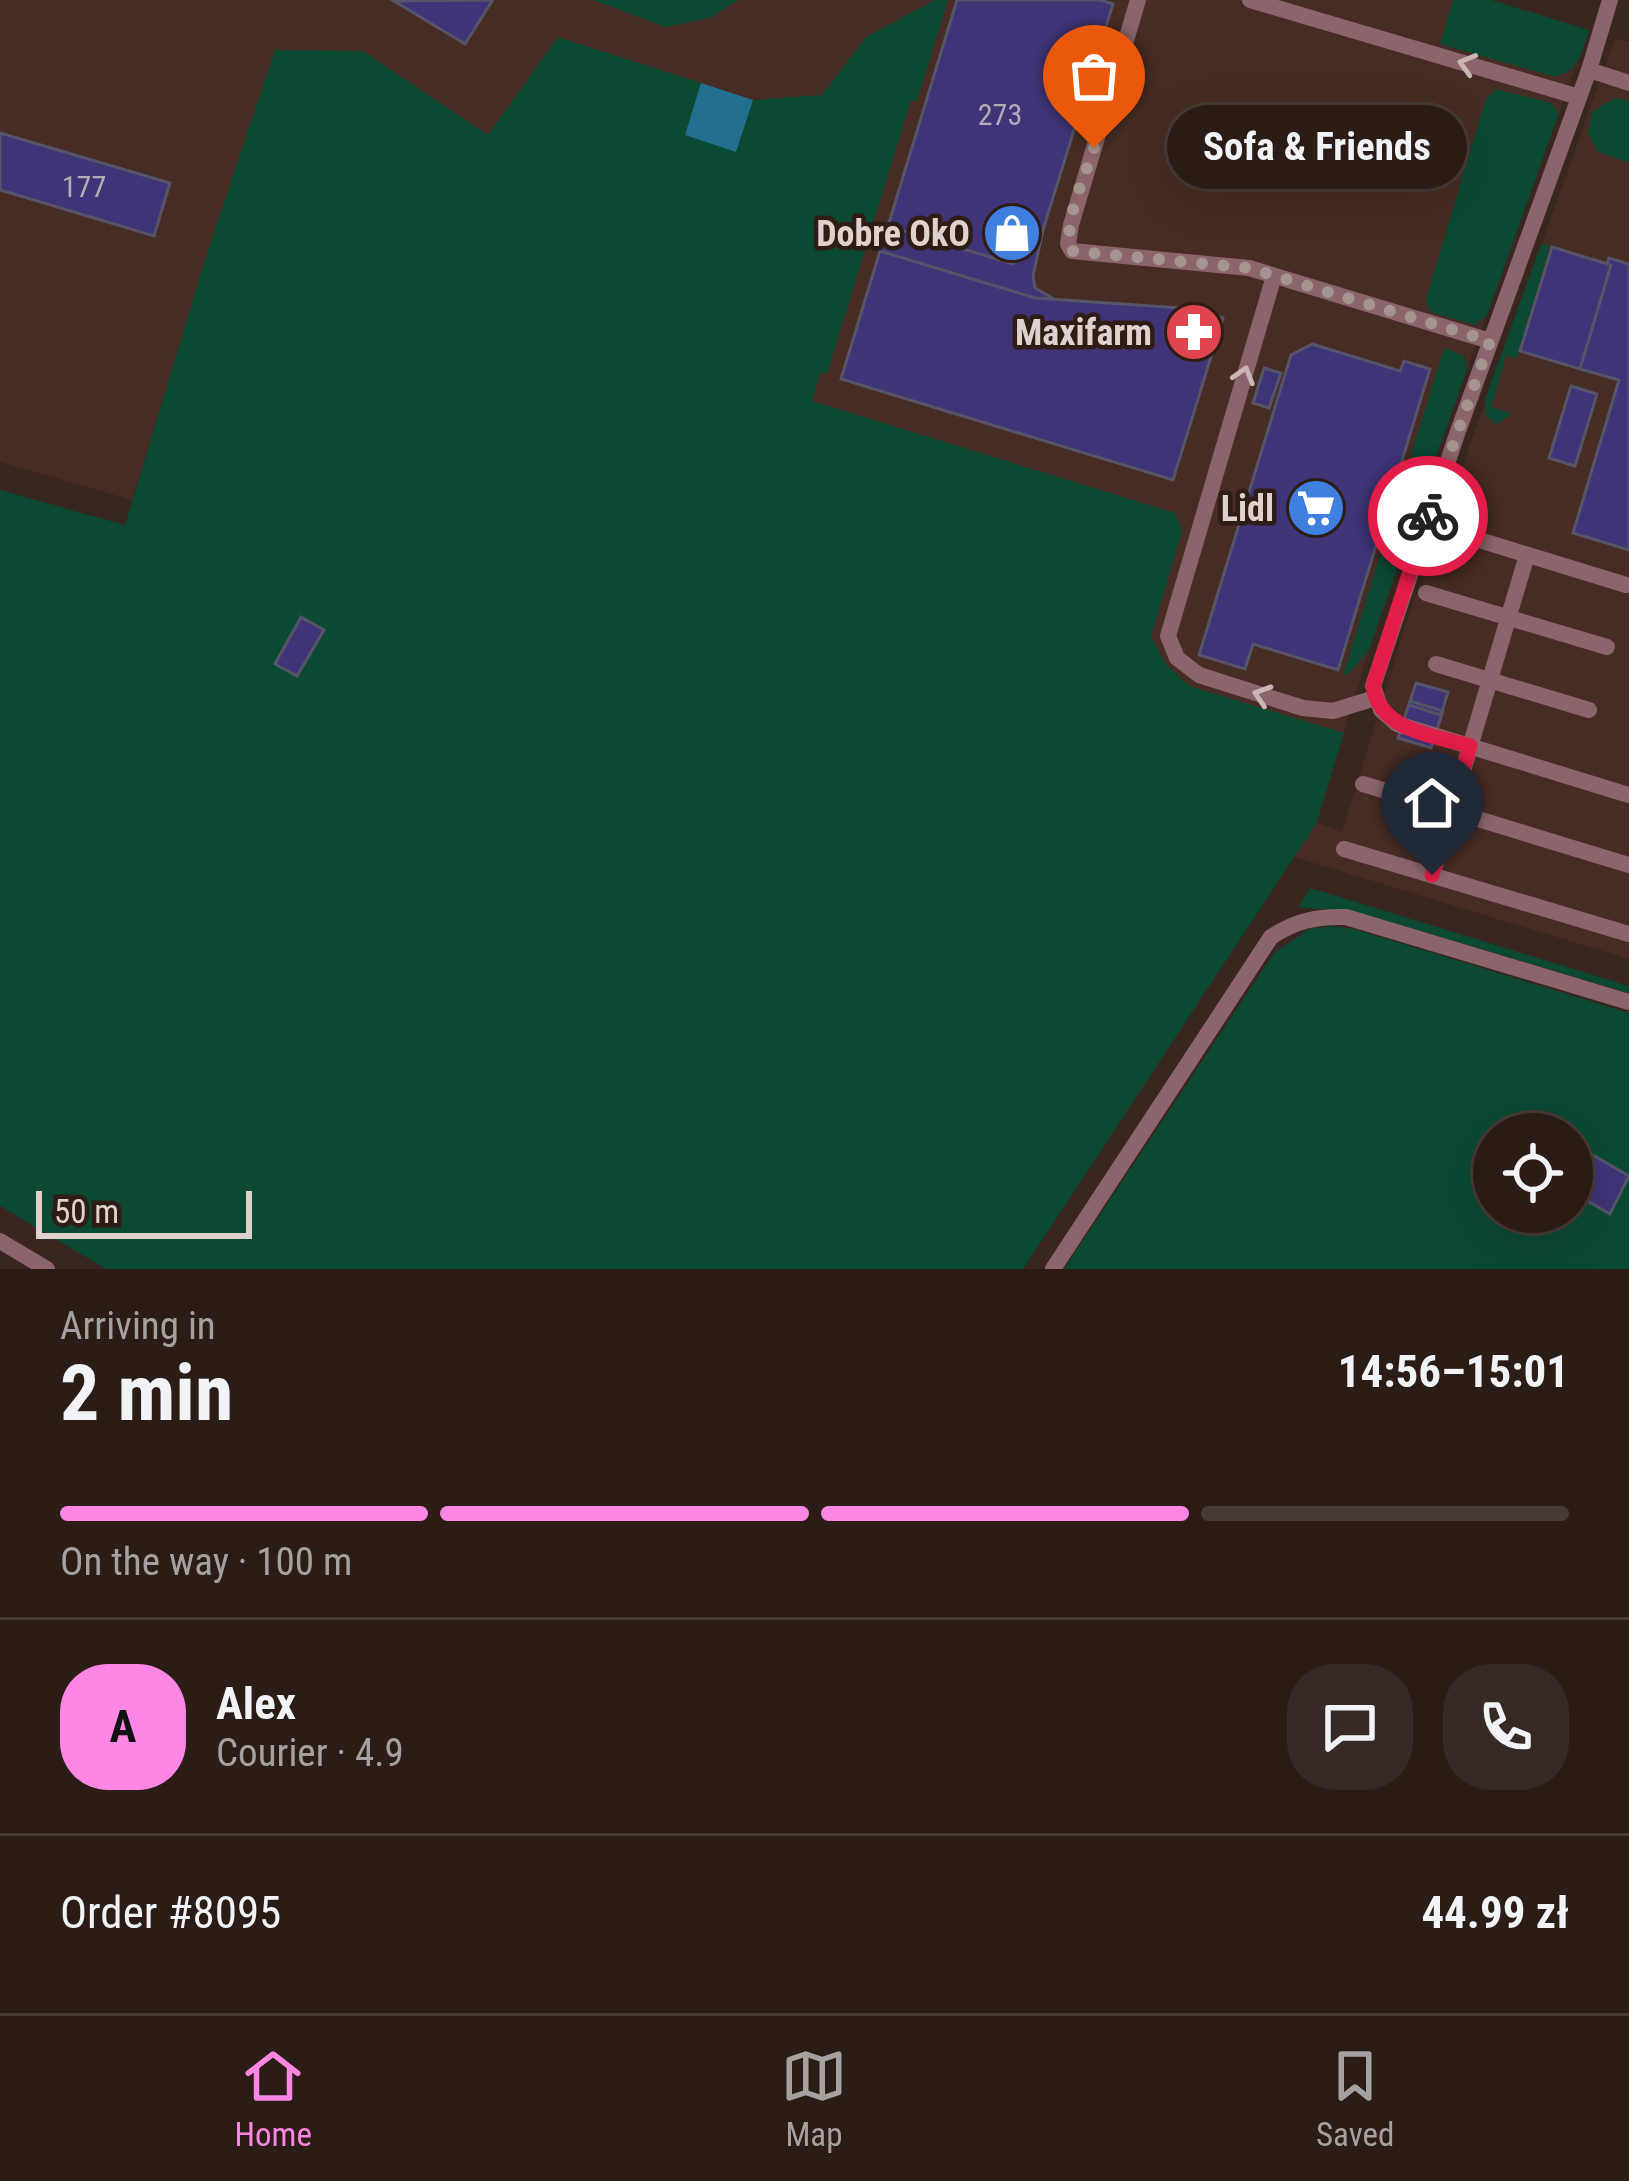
<!DOCTYPE html>
<html lang="en">
<head>
<meta charset="utf-8">
<style>
	:root { --surface:#2b1c16; --page:#372923; --text:#f1f3f6; --muted:#a6a1a1; --line:#473a35; --accent:#fc86e3 }
	body { margin:0; font-family:"Roboto Condensed",sans-serif; background:var(--page); color:var(--text); height:100vh; display:flex; flex-direction:column; font-size:45px; white-space:nowrap }
	* { box-sizing:border-box; margin:0 }
	p { font-size:39px; color:var(--muted) }
	.icon { flex:none; width:66px; height:66px; fill:none; stroke:currentColor; stroke-width:2; stroke-linecap:round; stroke-linejoin:round }
	.map { position:relative; height:1269px; overflow:hidden }
	.sheet { display:flex; flex-direction:column; background:var(--surface); flex:1 }
	.sheet>* { flex:none }
	.controls { position:absolute; left:1473px; top:1113px; display:grid; gap:24px }
	.controls a { display:grid; place-items:center; width:120px; height:120px; border-radius:50%; background:var(--surface); box-shadow:0 12px 48px #0002,0 0 0 3px var(--line); font-size:60px }
	.scale { position:absolute; left:36px; bottom:30px; width:216px; box-sizing:border-box; padding-left:12px; border:6px solid #dfd1cc; border-top:0; font-size:33px; line-height:42px; white-space:nowrap; color:#dfd1cc; -webkit-text-stroke:9px #2f1c15; paint-order:stroke }
	.pin { position:absolute; display:grid; place-items:center; width:102px; height:102px; color:#fff; margin:-123px -51px; border-radius:50% 50% 50% 0; rotate:-45deg; box-shadow:0 0 12px #0007 }
	.pin .icon { rotate:45deg }
	.courier { position:absolute; display:grid; place-items:center; width:120px; height:120px; margin:-60px; border:9px solid #e11d48; border-radius:50%; background:#fff; color:#222; box-shadow:0 3px 15px #0007 }
	.bubble { position:absolute; height:84px; border-radius:42px; background:var(--surface); box-shadow:0 12px 48px #0002,0 0 0 3px var(--line); font-size:39px; font-weight:700; line-height:84px; text-align:center }
	.overview em { font-style:normal; font-weight:700 }
	.overview div { display:flex; flex-direction:column-reverse }
	.overview { display:flex; align-items:center; justify-content:space-between; height:204px; padding:0 60px }
	h1 { font-size:78px; font-weight:700; line-height:90px }
	.bar { display:grid; grid-template-columns:repeat(4,1fr); gap:18px 12px; align-content:center; height:144px; padding:0 60px }
	.bar i { height:15px; border-radius:9px; background:var(--line) }
	.bar .selected { background:var(--accent) }
	.bar p { grid-column:span 4 }
	.line { display:flex; align-items:center; gap:30px; padding:0 60px; border-top:3px solid var(--line) }
	.line div { flex:1 }
	.round { display:grid; place-items:center; flex:none; width:126px; height:126px; border-radius:48px; background:var(--page) }
	.tab-bar { display:flex; justify-content:space-around; align-items:center; height:168px; border-top:3px solid var(--line); background:var(--surface); font-size:33px; color:var(--muted) }
	.tab-bar a { display:grid; justify-items:center; gap:6px }
	.tab-bar .selected { color:var(--accent) }
	.map>svg:first-child { display:block }
</style>
</head>
<body>
<div class="map">
<svg width="1629" height="1269" viewBox="0 0 1629 1269">
	<rect width="100%" height="100%" fill="#39261e"/>
	<path fill="#462c22" d="M0,0h1491l98,30 -208,579 -64,214 25,9 65,-211 208,-583 14,4v917l-335,-102 22,-33 -1108,-573 -76,249 -132,-38z"/>
	<path fill="#0b4933" fill-rule="evenodd" d="M593,0h145l-28,18 -44,9z
		M935,0h13l-31,101 -6,-1 -84,274 -7,-1 -8,28 363,112 7,18 -31,105 14,27 24,23 155,47 -28,91 -293,445h-917l-106,-63v-716l125,35 83,-275 67,-200 88,1 125,84 70,-98 143,46 -16,52 51,16 17,-51 69,-5 44,-58z
		M1453,0h38l98,30c-7,21 -11,45 -37,46l-112,-32z
		M1495,89l56,14 8,10 -72,202 -12,10 -41,-12 -6,-4 -2,-10 60,-200z
		M1615,98l14,2v63l-32,-12 -9,-19 5,-21z
		M1541,244l9,2 -33,112 -11,-2 -15,51 21,7 -15,10 -11,-8 -1,-16z
		M1444,348l20,8 3,13 -98,281 -19,23 -7,2z
		M1310,888l319,98v7l-269,-80 -62,-6z
		M1332,926l22,3 275,84v256h-565l210,-316 35,-24zM1494,1134h78v78h-78z"/>
	<path fill="#236f90" d="M701,83l52,17 -17,52 -51,-17z"/>
	<path fill="#3e3477" stroke="#555468" stroke-width="3" d="M957,0h144l12,4 -70,226 -30,34 -125,-38z
		M394,1l96,-1 2,1 -27,43z
		M0,133l170,50 -16,53 -154,-46z
		M888,226l125,38 30,-34 -10,46 2,12 19,11 -19,-1 -155,-47z
		M1552,247l59,18 -31,104 -60,-18z
		M880,251l155,47 160,11 28,9 -50,162 -332,-101z
		M1609,258l20,6v286l-56,-17 46,-153 -39,-11 31,-104 -4,-1z
		M1312,344l88,27 4,-10 26,8 -92,301 -85,-26 -8,25 -46,-14 92,-300z
		M1264,368l17,5 -12,35 -16,-5z
		M1571,386l26,8 -22,72 -26,-8z
		M301,617l23,13 -27,46 -22,-12z
		M1416,683l32,9 -7,23 -32,-10z
		M1410,701l33,10 -12,37 -33,-10z
		M1572,1143l57,33 -19,38 -38,-22z"/>
	<g fill="none" stroke-linecap="round" stroke-linejoin="round">
		<path stroke="#8b656b" stroke-width="16" d="M1138,0l-67,225 -3,19 4,7 177,17 241,73
			M1250,0l329,97
			M1610,0l-21,70 -132,364 -84,252 8,24 16,14 232,71
			M1589,70l40,13
			M1274,276l-106,360 9,22 22,17 104,33 30,3 42,-13
			M1450,531l176,54
			M1426,593l181,54
			M1436,664l153,46
			M1363,784l266,81
			M1344,849l285,85
			M1432,875l95,-320
			M0,1241l47,28
			M1053,1269l218,-332c24,-16 46,-21 75,-20l283,85"/>
	</g>
	<defs><path id="oneway-chevron" d="M-2-3.5L2.5 0L-2 3.5" fill="none" stroke-width="1.6" stroke-linecap="round" stroke-linejoin="round" transform="scale(3)"/></defs>
	<g stroke="#cab6b4">
		<use href="#oneway-chevron" transform="translate(1467 64) rotate(-164)"/>
		<use href="#oneway-chevron" transform="translate(1244 375) rotate(-73)"/>
		<use href="#oneway-chevron" transform="translate(1262 695) rotate(-162)"/>
	</g>
	<g fill="none" stroke-linecap="round" stroke-linejoin="round">
		<path stroke="#a5958f" stroke-width="12" stroke-dasharray="0 21.6" d="M1094,148c-9,29 -32,74 -22,103l177,17 241,73 -62,175"/>
		<path stroke="#e11d48" stroke-width="15" d="M1428,516l-55,170c7,45 60,49 97,60l-38,129"/>
	</g>
	<defs>
		<symbol id="shop-disc" viewBox="-11 -11 22 22"><circle r="9.5" fill="#3f7fe0" stroke="#2f1c15"/><path d="M-5-2.5h2.3a2.7 3.5 0 0 1 5.4 0H5L5.5 6h-11ZM-1.5-2.5h3a1.5 2.3 0 0 0-3 0Z" fill="#fff"/></symbol>
		<symbol id="pharmacy-disc" viewBox="-11 -11 22 22"><circle r="9.5" fill="#e0444e" stroke="#2f1c15"/><path d="M-2-6h4v4h4v4h-4v4h-4v-4h-4v-4h4Z" fill="#fff"/></symbol>
		<symbol id="supermarket-disc" viewBox="-11 -11 22 22"><circle r="9.5" fill="#3f7fe0" stroke="#2f1c15"/><path d="M-6-5.5h2.5l.6 2H6L4.5 2H-2.5L-4.4-4H-6ZM-1.5 3.2a1.3 1.3 0 1 0 .1 0ZM3 3.2a1.3 1.3 0 1 0 .1 0Z" fill="#fff"/></symbol>
	</defs>
	<g fill-rule="evenodd">
		<use href="#shop-disc" x="979" y="200" width="66" height="66"/>
		<use href="#pharmacy-disc" x="1161" y="299" width="66" height="66"/>
		<use href="#supermarket-disc" x="1283" y="475" width="66" height="66"/>
	</g>
	<g text-anchor="middle" stroke-width="9" stroke-linejoin="round" paint-order="stroke">
		<g font-size="30" fill="#b7aab7">
			<text x="1000" y="125">273</text>
			<text x="84" y="197">177</text>
		</g>
		<g font-size="36" font-weight="bold" fill="#dfd1cc" stroke="#2f1c15" text-anchor="end">
			<text x="970" y="246">Dobre OkO</text>
			<text x="1152" y="345">Maxifarm</text>
			<text x="1274" y="521">Lidl</text>
		</g>
	</g>
</svg>
<div class="controls">
<a><svg class="icon" aria-label="locate" viewBox="0 0 24 24"><circle cx="12" cy="12" r="6"/><path d="M12 2v4M12 18v4M2 12h4M18 12h4"/></svg></a>
</div>
<div class="scale">50 m</div>
<div class="pin" style="left:1094px;top:148px;background:#ea580c"><svg class="icon" aria-label="bag" viewBox="0 0 24 24"><path d="M5 8h14l-1 12H6zM9 8a3 3 0 0 1 6 0"/></svg></div>
<div class="pin" style="left:1432px;top:875px;background:#1f2937"><svg class="icon" aria-label="home" viewBox="0 0 24 24"><path d="M3 11l9-7 9 7M6 9v11h12V9"/></svg></div>
<div class="courier" style="left:1428px;top:516px"><svg class="icon" aria-label="bike" viewBox="0 0 24 24"><circle cx="6" cy="16" r="4"/><circle cx="18" cy="16" r="4"/><path d="M6 16l4-8h5l3 8M10 8l3 8H6M13 5h3"/></svg></div>
<div class="bubble" style="left:1167px;top:105px;width:300px">Sofa &amp; Friends</div>
</div>
<section class="sheet">
<div class="overview"><div><h1>2 min</h1><p>Arriving in</p></div><em>14:56–15:01</em></div>
<div class="bar"><i class="selected"></i><i class="selected"></i><i class="selected"></i><i></i><p>On the way · 100 m</p></div>
<div class="line" style="height:216px"><b class="round" style="background:var(--accent);color:#111">A</b><div><b>Alex</b><p>Courier · 4.9</p></div><a class="round"><svg class="icon" aria-label="chat" viewBox="0 0 24 24"><path d="M4 5h16v11H9l-5 4z"/></svg></a><a class="round"><svg class="icon" aria-label="phone" viewBox="0 0 24 24"><path d="M5 4h4l2 5-3 2q2 4 5 5l2-3 5 2v4C11 20 4 13 5 4z"/></svg></a></div>
<div class="line" style="height:156px"><div>Order #8095</div><b>44.99 zł</b></div>
</section>
<nav class="tab-bar">
<a class="selected"><svg class="icon" aria-label="home" viewBox="0 0 24 24"><path d="M3 11l9-7 9 7M6 9v11h12V9"/></svg>Home</a>
<a><svg class="icon" aria-label="map" viewBox="0 0 24 24"><path d="M3 6l6-2 6 2 6-2v14l-6 2-6-2-6 2zM9 4v14M15 6v14"/></svg>Map</a>
<a><svg class="icon" aria-label="saved" viewBox="0 0 24 24"><path d="M7 4h10v16l-5-4-5 4z"/></svg>Saved</a>
</nav>
</body>
</html>
